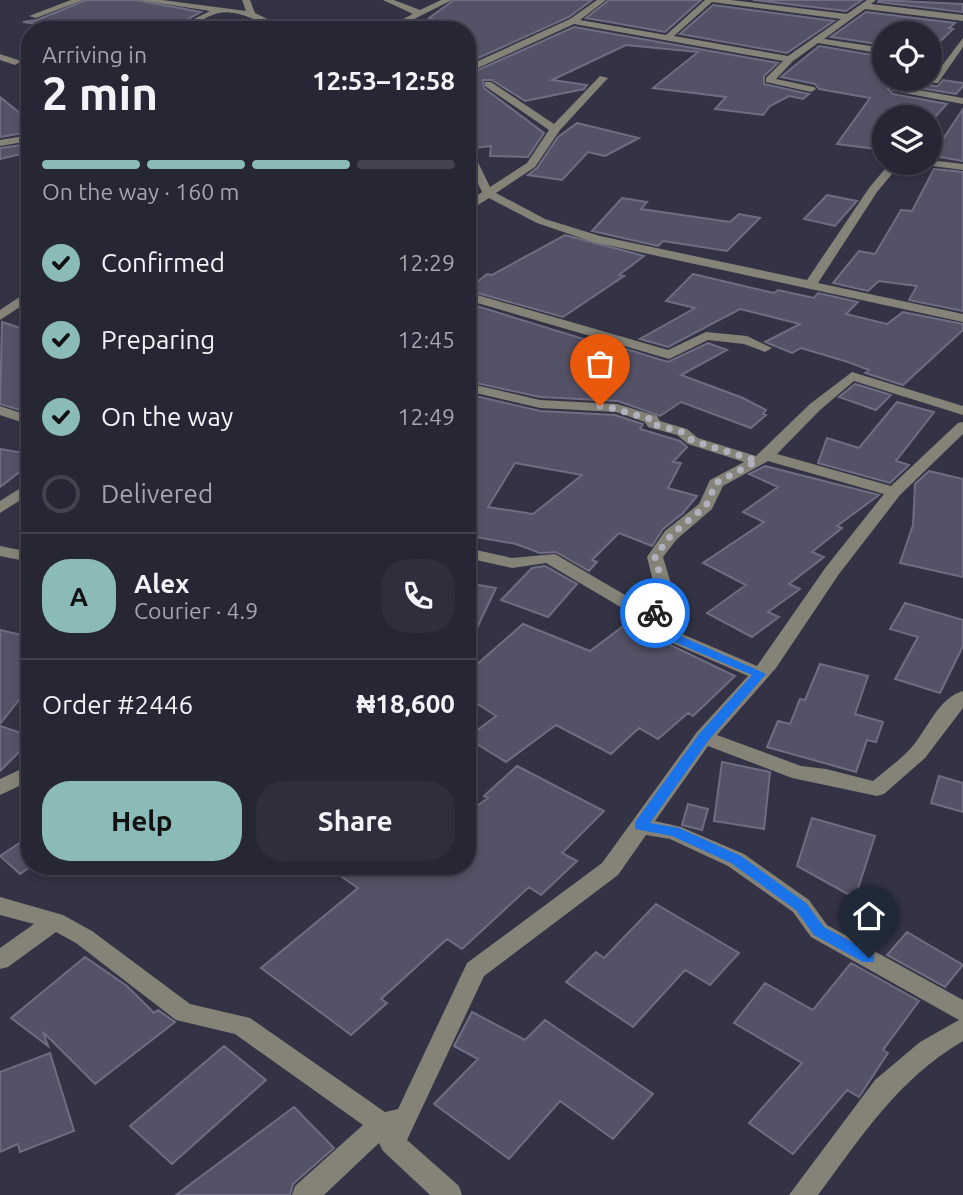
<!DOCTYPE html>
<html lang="en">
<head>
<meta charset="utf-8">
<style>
	:root { --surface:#272634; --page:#2f2e3c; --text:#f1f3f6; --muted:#a4a5ac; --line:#43434f; --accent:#8bbbb9 }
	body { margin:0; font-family:Ubuntu,sans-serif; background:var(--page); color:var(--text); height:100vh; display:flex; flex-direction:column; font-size:26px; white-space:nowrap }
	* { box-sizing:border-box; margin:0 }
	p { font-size:23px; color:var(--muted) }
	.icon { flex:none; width:38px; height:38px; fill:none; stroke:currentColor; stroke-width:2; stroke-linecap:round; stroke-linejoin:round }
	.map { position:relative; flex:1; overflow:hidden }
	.details { position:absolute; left:21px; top:21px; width:455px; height:854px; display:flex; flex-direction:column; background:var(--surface); border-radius:28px; box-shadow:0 4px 10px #0003,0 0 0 2px var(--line) }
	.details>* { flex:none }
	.buttons { position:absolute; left:872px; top:21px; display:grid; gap:14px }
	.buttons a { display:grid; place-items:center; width:70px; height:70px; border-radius:50%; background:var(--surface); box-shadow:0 4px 10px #0003,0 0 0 2px var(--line); font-size:35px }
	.pin { position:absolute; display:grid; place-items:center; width:60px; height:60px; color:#fff; margin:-72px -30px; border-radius:50% 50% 50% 0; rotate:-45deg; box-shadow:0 0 7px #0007 }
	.pin .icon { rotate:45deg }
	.courier { position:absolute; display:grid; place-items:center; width:70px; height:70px; margin:-35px; border:5px solid #1a73e8; border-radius:50%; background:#fff; color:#222; box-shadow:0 2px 9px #0007 }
	.headline em { font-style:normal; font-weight:600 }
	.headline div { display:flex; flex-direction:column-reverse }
	.headline { display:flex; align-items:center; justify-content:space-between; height:119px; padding:0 21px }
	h1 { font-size:46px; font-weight:600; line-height:52px }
	.bar { display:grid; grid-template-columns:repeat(4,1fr); gap:10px 7px; align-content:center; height:84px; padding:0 21px }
	.bar i { height:9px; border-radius:5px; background:var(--line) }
	.bar .active { background:var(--accent) }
	.bar p { grid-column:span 4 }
	.line { display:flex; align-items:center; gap:18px; padding:0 21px; border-top:2px solid var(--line) }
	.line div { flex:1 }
	.round { display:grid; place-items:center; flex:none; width:74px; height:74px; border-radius:28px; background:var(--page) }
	ol { padding:0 21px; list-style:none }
	li { display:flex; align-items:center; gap:21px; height:77px }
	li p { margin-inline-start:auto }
	li .icon { padding:7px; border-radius:50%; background:var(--accent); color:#111; stroke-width:4 }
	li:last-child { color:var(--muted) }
	li i { width:38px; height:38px; border:4px solid var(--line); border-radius:50% }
	.button { display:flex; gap:14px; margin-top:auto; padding:14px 21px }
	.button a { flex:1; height:80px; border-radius:28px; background:var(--accent); color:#111; font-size:28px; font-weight:600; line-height:80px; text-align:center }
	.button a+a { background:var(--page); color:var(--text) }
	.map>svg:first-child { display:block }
</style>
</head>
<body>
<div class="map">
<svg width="963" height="1195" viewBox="0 0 963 1195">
	<rect width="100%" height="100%" fill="#343345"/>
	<path fill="#545266" stroke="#6e6d81" stroke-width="2" fill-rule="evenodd" d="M86,0h50l65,12 -33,18 -34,-6 -12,6 -48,-4 -7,2 -44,-6 14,-2z
		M454,0h138l-23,17 -102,46v-34l-38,-11z
		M609,0h92l-36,32 -79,-14z
		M753,0h109l-16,11z
		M879,0l84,4v8l-85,-10z
		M713,5l121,16 -47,32 -107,-19z
		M866,12l89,11 -6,5 4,1 -23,22 11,1 -12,12v-31h-45v12l-53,-8z
		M574,27l204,36 -14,13v8l45,10 -6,5 -14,-3 -19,10 -7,9 -48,-6 11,-12 -73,-9 45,-36 -72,-7 -74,35 35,5 -3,4 -59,12 -33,-21h-9l1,8 60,45 -16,24 -38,-1 1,-10 -16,2 -8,-14v-59z
		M819,46l65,11v22h45l3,7h6l5,-6 20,3v3l-7,8 -61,-10 -7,5 5,5 54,10 -12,13h-51v33l-47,-6 33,-46 -51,-9 -4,-5 -34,-7z
		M0,97l30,24v11l-30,5z
		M963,109v52l-30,-5 12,-20z
		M577,123l62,15 -34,18 -17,-4 -26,28 -34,-5 9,-7 21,-31z
		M30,144v8l-30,7v-11z
		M934,169l29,3v139l-54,-11 8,-14 -38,-5 -11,10 -35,-8 26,-32 16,3 26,-44 11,1z
		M827,195l30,6 -22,25 -31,-7z
		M622,198l25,4 -6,7 89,13 9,-8 21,4 -33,33 -64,-10 -5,5 -66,-15z
		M565,235l79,21 -25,19 5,1 -61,41 -96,-27 20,-16 5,1z
		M693,274l81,19 4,-3 36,8 4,-5 40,9 -12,12 41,10 16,-12 60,12v6l-60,55 -38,-12 4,-3 -21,-8 -47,-14 -9,5 -27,-11 35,-18 -60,-15 -72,38 -28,-8 55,-31 -29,-7z
		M467,303l152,47 4,-2 45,14 40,-19 19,7 -46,25 62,23 23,12 -3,4 3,1 -15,13 -70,-26 -21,14 -42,-15 -78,-4 -73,-16z
		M2,322l28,9v78l-4,3 -26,-8z
		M855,384l36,11 -15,15 -37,-13z
		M467,394l73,17 75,4 28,9 -3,5 40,12 7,6 -14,15 8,1 -13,25 29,8 -14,17 -20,16 -11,17 -33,-13 -27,27 5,2 -8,9 -33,-19 -16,1 -24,-9 -46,-8 -3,5zM515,463l67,12 -49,39 -45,-7z
		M897,402l37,10 -38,49 13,4 -19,18 -72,-20 9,-25 32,10z
		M0,449l30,5v10l-30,23z
		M765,466l114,29 -42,31 5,2 -30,24 12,5 -35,27 11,5 -32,23 11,5 -27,20 -45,-24 39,-28 -43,-22 61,-41 -21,-10 35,-25 -29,-13z
		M929,471l34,8v98l-63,-14 13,-38 2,-41z
		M545,566l32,18 -29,33 -47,-17 31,-32z
		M467,583l29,5 -29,61z
		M905,603l58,17v26l-23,47 -45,-14 23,-42 -28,-8z
		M634,618l28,23 73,35 -42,40 -5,-3 -30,26 -19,-11 -28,26 -55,-29 -50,37 -39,-24 29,-22 -29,-19v-24l56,-49 67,27z
		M0,630l30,7v49l-30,38z
		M820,664l48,12 -13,38 28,8 -7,20 -9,-2 -11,32 -89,-25 11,-26 12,3 10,-25 5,1z
		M0,726l30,10v5l-30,30z
		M722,762l48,10 -6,57 -50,-8z
		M517,766l87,45 -42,42 15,8 -36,34 -12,-8 -67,62 -15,-10 -66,60 6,4 -36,32 -90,-67 97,-80 -32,-22h141v-53l21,-15 -4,-2z
		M939,776l24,7v29l-32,-9z
		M688,804l20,5 -6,21 -20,-5z
		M812,818l63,18 -20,62 -58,-32z
		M30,836v31l-10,7 -20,-18z
		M656,904l83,49 -29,32 -25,-15 -52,57 -67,-45 30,-30 8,6z
		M907,932l56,33 -18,22 -58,-32z
		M85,957l42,29 27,27 4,-3 17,12 -80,62 -52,-52 5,14 -37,-28z
		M851,963l68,38 -36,49 5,3 -29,44 -12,-7 -54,64 -44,-31 53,-60 -68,-40 31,-40 48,27z
		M472,1012l53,28 20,-20 108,74 -40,45 -53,-38 -51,58 -75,-55 44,-45 -24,-13z
		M224,1046l42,34 -94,84 -42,-38z
		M50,1053l24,78 -54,21 -2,-8 -18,8v-80z
		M294,1107l40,41 -41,36 -3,11h-114z"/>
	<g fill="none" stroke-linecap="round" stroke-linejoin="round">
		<path fill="#858278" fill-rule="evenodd" d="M71,0h12l-47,18 -7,-2z
			M139,0h23l84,11 -4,-11h8l5,13 35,17c-24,0 -46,-22 -71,-17 -17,4 -28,17 -47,17l38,-19z
			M383,0h11l26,10 21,-10h11l-60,30h-11l32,-16z
			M597,0h9l-26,20 86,15 39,-35h26l116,14 20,-14h9l-5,4 92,11v6l-98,-12 -41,30 60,9v6l-66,-11 -25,18 -17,18 38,8 2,2 -5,3 -45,-10v-4l17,-17 -209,-37 -107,49v-7l103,-47zM712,2l129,17 -53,37 -114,-20z
			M963,38v9l-25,36h-6v-4z
			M0,54l18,6 2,2 -5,3 -15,-5z
			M600,76l8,2 -48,52 -25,37 -39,26 49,26 55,17 207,44 62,-92 21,-25h11l-24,29 -59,91 145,31v8l-370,-80 -56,-19 -48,-25 -22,14v-9l15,-11 -15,-31v-14l5,3 18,37 37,-24 22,-33 -64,-44v-4h6l63,42z
			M896,86l67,12v6l-70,-13 -2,-2z
			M30,135v6l-30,5v-6z
			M929,160l34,4v6l-38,-5 -1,-2h5z
			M467,292l201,58 38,-18 41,4 25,12 -7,4 -21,-8 -36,-4 -39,19 -202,-59z
			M24,294l6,3 -1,4 -29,19v-10z
			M852,372l111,34v9l-109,-34 -34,29 -43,44 114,32 67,-63 5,-1v12l-63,61 -61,79 -63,94 -59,67 84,31 25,3 47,12c13,-11 27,-21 38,-33 16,-18 28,-51 52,-57v17l-38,50 -41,36 -7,2 -85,-18 -84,-32 -53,75 26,6 63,27 65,46 18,25 136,75v41c-66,39 -100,94 -145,154h-29l86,-115 45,-38 39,-22 -148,-83 -18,-25 -65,-46 -58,-27 -24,-4 -28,40 -134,101 -77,164 52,46 3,9h-32l-47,-44 -4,-8 -55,52h-32l3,-9 68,-61 -128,-91 -59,-14 -100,-77 -20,-11 -48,35 -8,2v-21l34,-24 -34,-9v-18l63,18 29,16 98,73 60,14 135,94 13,-3 69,-146 135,-100 95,-131 51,-56 -85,-37 -17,-17 -100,-59 -34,5 -45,-10v-10l45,10 43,-4 94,55 8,-12 -10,-40 18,-26 34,-27 11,-24 34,-18 -56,-18 -11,-9 -29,-8 -3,-5 -29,-10 -76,-4 -73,-17v-8l73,17 77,4 40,12 3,5 27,8 11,9 58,18 54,-52zM768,461l116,33 -58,73 -69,99 -82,-35 -14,-14 14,-20 -12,-40 14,-18 35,-30 11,-23z
			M0,406l30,10v9l-30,-10z
			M30,482v12l-30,19v-12z
			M0,546l30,6v10l-30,-6z
			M30,765v16l-30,14v-16z"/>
	</g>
	<path fill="#1a73e8" d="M651,611h8l-1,7 16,15 92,41 -58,67 -58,82 29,5 62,28 65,47 18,24 50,27v8h-11l-49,-27 -18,-25 -65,-47 -59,-27 -37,-7v-7l64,-88 53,-59 -87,-37 -19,-20z"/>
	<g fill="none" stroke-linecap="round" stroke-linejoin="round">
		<path stroke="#b1b0bd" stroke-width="7" stroke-dasharray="0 12.6" d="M600,406c18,2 34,10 52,13l1,5 29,8 11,9 64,20 -41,22 -10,23 -35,29 -16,22 11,40 -11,16"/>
	</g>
</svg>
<div class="buttons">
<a><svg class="icon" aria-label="locate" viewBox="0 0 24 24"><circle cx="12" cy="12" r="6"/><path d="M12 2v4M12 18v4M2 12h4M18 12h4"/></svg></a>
<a><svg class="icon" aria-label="layers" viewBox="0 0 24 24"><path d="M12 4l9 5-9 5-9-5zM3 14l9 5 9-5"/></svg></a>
</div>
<div class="pin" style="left:600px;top:406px;background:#ea580c"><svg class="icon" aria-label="bag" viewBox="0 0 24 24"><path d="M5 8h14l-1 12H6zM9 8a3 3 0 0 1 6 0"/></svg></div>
<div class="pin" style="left:869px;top:958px;background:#1f2937"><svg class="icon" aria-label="home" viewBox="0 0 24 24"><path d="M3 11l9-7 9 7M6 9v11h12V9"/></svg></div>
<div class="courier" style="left:655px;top:613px"><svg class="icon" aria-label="bike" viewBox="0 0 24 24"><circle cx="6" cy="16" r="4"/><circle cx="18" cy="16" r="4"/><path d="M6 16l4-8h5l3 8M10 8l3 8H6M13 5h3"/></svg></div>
<section class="details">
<div class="headline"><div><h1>2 min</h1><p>Arriving in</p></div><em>12:53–12:58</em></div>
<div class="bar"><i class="active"></i><i class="active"></i><i class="active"></i><i></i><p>On the way · 160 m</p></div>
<ol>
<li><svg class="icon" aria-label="check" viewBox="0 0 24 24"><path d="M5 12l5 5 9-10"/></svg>Confirmed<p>12:29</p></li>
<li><svg class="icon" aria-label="check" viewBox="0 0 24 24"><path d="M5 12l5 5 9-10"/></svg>Preparing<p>12:45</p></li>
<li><svg class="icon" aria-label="check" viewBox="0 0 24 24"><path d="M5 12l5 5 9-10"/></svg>On the way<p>12:49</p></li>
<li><i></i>Delivered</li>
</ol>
<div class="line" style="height:126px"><b class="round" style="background:var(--accent);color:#111">A</b><div><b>Alex</b><p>Courier · 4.9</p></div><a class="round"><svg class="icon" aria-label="phone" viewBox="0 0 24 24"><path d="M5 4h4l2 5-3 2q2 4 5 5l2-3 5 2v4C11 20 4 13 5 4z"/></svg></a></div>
<div class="line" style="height:91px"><div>Order #2446</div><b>₦18,600</b></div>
<div class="button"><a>Help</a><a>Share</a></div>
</section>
</div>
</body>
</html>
